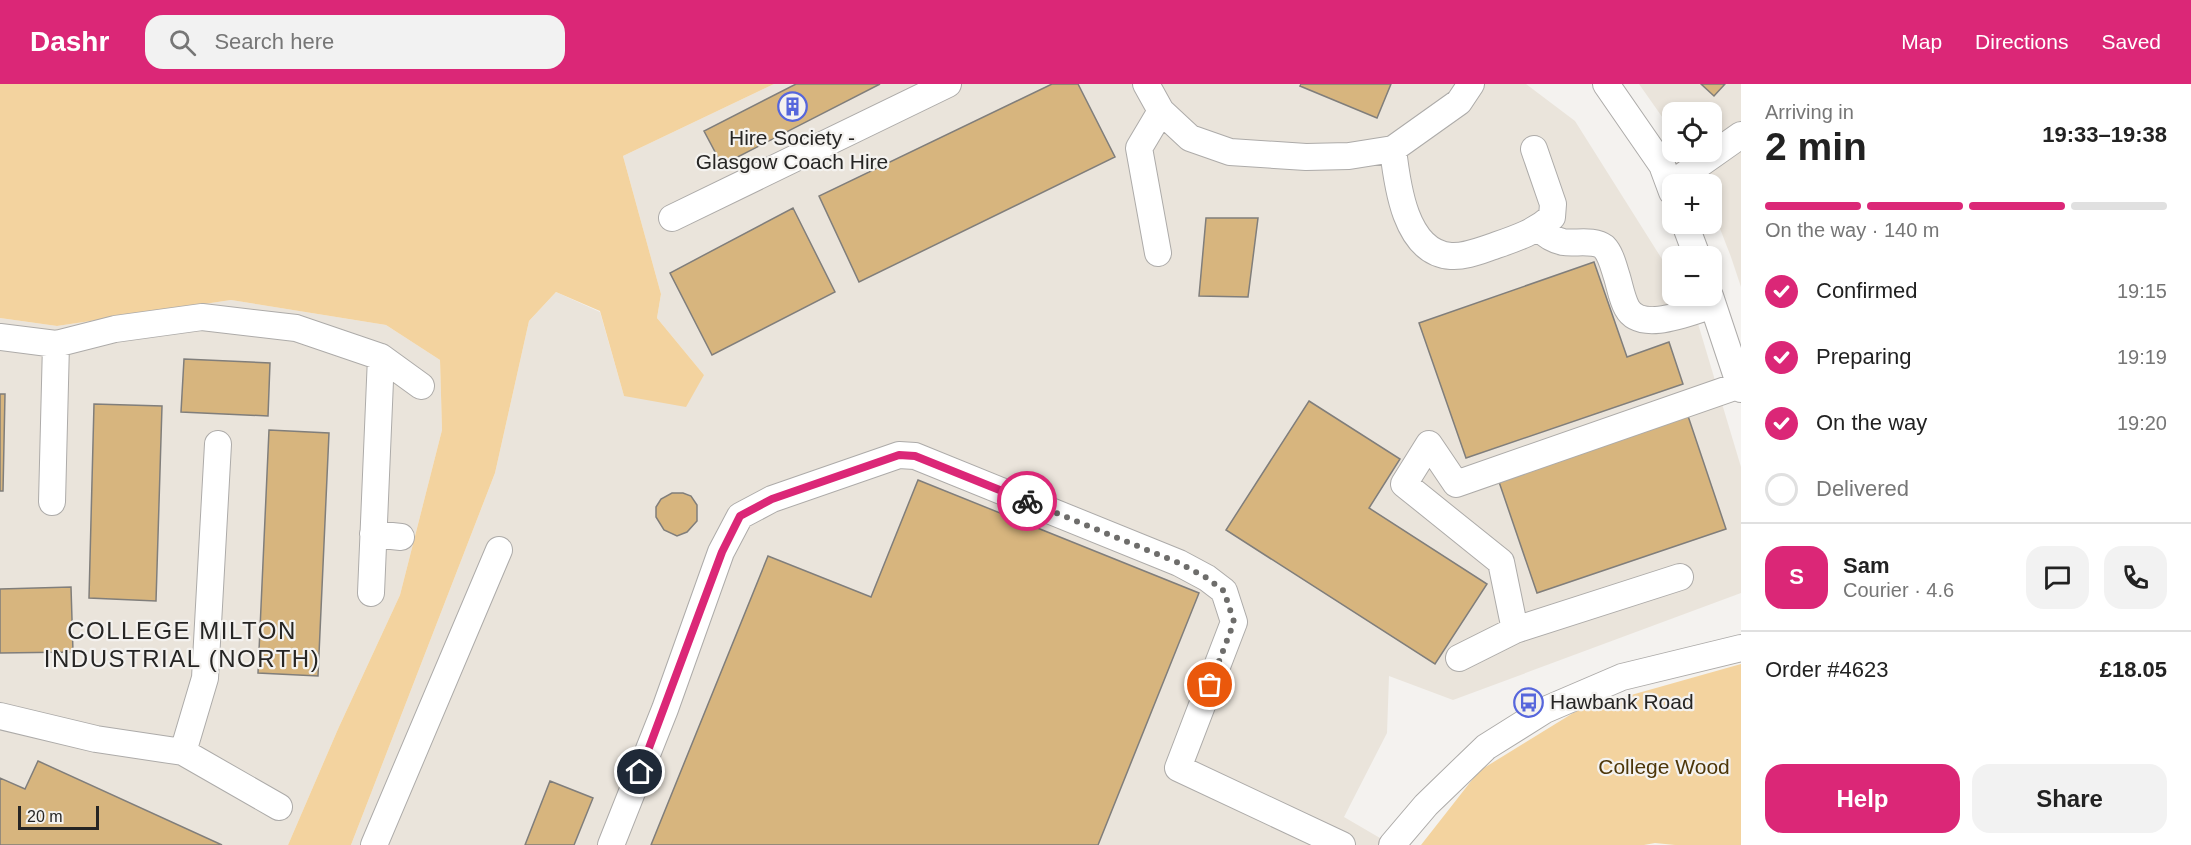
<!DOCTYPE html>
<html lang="en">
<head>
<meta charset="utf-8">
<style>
	:root { --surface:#fff; --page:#f2f2f2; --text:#222; --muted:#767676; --line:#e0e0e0; --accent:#db2777 }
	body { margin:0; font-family:Helvetica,sans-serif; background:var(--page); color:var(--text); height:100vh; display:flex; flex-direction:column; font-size:22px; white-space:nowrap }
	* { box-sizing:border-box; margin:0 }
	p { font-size:20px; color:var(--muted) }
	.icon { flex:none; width:33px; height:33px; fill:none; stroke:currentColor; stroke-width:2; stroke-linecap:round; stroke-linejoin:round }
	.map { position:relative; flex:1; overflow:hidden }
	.panel { display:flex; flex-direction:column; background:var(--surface); width:450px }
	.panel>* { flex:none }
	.fabs { position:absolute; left:1662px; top:18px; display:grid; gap:12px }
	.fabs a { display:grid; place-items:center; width:60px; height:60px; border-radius:12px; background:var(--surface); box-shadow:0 3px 9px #0003; font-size:30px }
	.scale { position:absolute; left:18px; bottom:15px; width:81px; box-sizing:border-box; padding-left:6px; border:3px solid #262524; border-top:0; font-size:16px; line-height:21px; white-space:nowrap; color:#262524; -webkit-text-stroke:4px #f4f2ef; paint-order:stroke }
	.pin { position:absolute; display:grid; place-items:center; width:51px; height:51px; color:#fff; margin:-26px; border:3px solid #fff; border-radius:50%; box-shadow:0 2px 6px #0007 }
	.courier { position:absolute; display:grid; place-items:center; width:60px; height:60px; margin:-30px; border:4px solid #db2777; border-radius:50%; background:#fff; color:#222; box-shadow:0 2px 8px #0007 }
	.headline em { font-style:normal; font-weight:800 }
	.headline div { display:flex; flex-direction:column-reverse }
	.headline { display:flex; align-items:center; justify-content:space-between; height:102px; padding:0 24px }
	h1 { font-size:39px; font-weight:800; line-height:45px }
	.bar { display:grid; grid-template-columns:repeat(4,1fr); gap:9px 6px; align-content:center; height:72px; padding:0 24px }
	.bar i { height:8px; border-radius:4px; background:var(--line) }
	.bar .active { background:var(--accent) }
	.bar p { grid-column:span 4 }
	.line { display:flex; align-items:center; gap:15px; padding:0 24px; border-top:2px solid var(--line) }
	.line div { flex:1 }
	.round { display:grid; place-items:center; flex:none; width:63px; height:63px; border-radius:18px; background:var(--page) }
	ol { padding:0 24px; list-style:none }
	li { display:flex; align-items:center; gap:18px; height:66px }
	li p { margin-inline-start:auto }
	li .icon { padding:6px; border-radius:50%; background:var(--accent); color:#fff; stroke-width:4 }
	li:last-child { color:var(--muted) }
	li i { width:33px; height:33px; border:3px solid var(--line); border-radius:50% }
	.action { display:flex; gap:12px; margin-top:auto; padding:12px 24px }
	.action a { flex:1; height:69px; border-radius:18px; background:var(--accent); color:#fff; font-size:24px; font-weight:800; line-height:69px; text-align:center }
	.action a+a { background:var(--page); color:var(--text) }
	header { display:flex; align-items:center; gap:36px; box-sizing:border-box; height:84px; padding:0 30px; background:var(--accent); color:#fff }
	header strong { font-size:28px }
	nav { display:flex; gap:33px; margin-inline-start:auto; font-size:21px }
	.search { width:420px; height:54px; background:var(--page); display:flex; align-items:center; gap:15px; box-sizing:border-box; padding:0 21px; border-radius:18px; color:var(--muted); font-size:22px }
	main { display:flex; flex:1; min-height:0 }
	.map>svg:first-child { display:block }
</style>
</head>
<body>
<header>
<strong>Dashr</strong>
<div class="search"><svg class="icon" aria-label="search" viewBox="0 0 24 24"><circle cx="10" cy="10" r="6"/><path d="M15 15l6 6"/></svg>Search here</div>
<nav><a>Map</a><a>Directions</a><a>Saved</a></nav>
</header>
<main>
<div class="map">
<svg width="1741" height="761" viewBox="0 0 1741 761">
	<rect width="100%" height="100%" fill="#f4f2ef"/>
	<path fill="#eae4db" d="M774,0h752l49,37 97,154v21h14l7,11 48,160v126l-288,107 -64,-24 -2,57 -43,84 48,28h-1041l144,-372 34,-152 27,-29 44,20 24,84 80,-21 -47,-57 4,-24 -38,-138z
		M1639,0h102v203l-10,-30 -19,-49v-24h-10l-15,-32h25v-40h-40v19z
		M231,216l155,25 54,35 2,70 -42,165 -62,134 -50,116h-288v-527l57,8z"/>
	<path fill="#f3d39f" d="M0,0h774l-151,72 38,138 -4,24 47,57 -18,32 -62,-11 -24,-85 -44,-19 -27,29 -34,152 -144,372h-63l50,-116 62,-134 42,-165 -2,-70 -54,-35 -155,-25 -174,26 -57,-8z
		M1741,580v181h-66l-20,-2 -11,2h-223l58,-74 99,-61z"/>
	<path fill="#d7b57e" stroke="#807e7b" stroke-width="1.5" d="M796,0h84l-158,81 -18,-34z
		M1052,0h26l37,73 -256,125 -40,-86z
		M1301,0h90l-14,34 -77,-32z
		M1701,0h24l-11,12z
		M793,124l42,84 -123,63 -42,-82z
		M1206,134h52l-10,79 -49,-1z
		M1594,178l33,95 42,-15 14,42 -217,74 -47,-135z
		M184,275l86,4 -2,53 -87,-4z
		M0,310h5l-2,97h-3z
		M1309,317l91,58 -31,49 118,76 -52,80 -209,-134z
		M94,320l68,2 -6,195 -67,-3z
		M1687,329l39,116 -189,64 -40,-117z
		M269,346l60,3 -11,243 -60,-3z
		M918,396l281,113 -101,252h-447l117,-289 103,41z
		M672,409h11l8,3 6,9v16l-10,11 -10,4 -13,-6 -8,-13v-10l5,-8z
		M71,503l2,65 -73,1v-64z
		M38,677l184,84h-222v-67l25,11z
		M550,697l43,17 -19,47h-49z"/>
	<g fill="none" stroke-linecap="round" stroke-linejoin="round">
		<defs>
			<path id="minor" d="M1146,0l15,27 29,27 40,14 76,5 43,-1 44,-7 66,-47 12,-18
				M1606,0l56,81 10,27
				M1393,65c4,35 12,104 58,107 13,1 28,-5 40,-9 23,-8 43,-14 61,-30l1,-13 -19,-55
				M1670,101l71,-50
				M672,134l276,-134
				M1685,140l12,32
				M1539,145c8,6 14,11 24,13 12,2 31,-3 41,5 7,7 10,21 13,30 3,10 5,22 10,31 14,26 65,3 86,-3
				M1158,169l-19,-105 22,-37
				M1710,212l31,93
				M0,253l56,7 59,-15 87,-12 94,11 85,29 40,29
				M52,418l4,-158
				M373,450l28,3
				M1680,493l-165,53 -14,-68 -97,-78 25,-40 27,40 284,-99
				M371,509l10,-236
				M1459,574l56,-28
				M0,632l96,23 87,13 96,55
				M183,668l22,-74 13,-234
				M374,761l125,-295
				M611,761l54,-136 56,-157 19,-36 32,-17 127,-44 16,1 264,107 28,15 17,13 10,31 -56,146 164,77
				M1392,761l34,-40 60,-58 59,-37 77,-33 119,-29"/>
		</defs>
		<use href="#minor" stroke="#adaba9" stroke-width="28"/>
		<use href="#minor" stroke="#fff" stroke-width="26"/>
	</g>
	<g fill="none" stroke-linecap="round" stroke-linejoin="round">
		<path stroke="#6e6d6b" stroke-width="6" stroke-dasharray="0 10.8" d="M1027,417l152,62 28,15 17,13 10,31 -24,63"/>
		<path stroke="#db2777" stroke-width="8" d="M640,688l82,-220 18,-36 32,-17 127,-44 16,1 112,45"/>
	</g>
	<defs>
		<symbol id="building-ring" viewBox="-11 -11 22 22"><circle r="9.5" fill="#f4f2ef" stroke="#5666dc" stroke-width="1.5"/><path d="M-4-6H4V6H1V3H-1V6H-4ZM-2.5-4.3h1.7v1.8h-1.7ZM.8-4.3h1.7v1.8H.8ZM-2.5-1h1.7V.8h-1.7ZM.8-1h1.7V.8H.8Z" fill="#5666dc"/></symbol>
		<symbol id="bus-ring" viewBox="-11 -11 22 22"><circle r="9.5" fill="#f4f2ef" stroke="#5666dc" stroke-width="1.5"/><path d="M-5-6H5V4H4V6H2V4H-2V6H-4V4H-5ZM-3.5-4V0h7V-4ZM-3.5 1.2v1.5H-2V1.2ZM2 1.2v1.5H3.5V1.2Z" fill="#5666dc"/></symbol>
	</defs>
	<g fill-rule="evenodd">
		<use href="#building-ring" x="776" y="6" width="33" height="33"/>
		<use href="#bus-ring" x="1512" y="602" width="33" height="33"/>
	</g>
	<g text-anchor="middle" stroke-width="4.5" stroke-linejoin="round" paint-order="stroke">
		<g font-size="21" fill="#262524" stroke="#f4f2ef">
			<text x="792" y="61">Hire Society -<tspan x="792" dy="24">Glasgow Coach Hire</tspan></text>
			<text x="1550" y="625" text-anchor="start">Hawbank Road</text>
		</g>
		<g font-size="21" fill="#4d3608" stroke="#f4f2ef">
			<text x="1664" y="690">College Wood</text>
		</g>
		<g font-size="24" letter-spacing="1.5" fill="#262524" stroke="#f4f2ef">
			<text x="182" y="555">COLLEGE MILTON<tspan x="182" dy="28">INDUSTRIAL (NORTH)</tspan></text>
		</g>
	</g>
</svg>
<div class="fabs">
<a><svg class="icon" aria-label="locate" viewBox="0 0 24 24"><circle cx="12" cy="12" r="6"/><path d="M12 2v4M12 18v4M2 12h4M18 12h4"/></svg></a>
<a>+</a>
<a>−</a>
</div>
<div class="scale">20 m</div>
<div class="pin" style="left:1210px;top:601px;background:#ea580c"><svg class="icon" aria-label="bag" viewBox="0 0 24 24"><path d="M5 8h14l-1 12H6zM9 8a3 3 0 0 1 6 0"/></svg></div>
<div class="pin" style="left:640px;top:688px;background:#1f2937"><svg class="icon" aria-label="home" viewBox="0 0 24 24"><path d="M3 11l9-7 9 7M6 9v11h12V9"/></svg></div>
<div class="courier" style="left:1027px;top:417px"><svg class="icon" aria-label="bike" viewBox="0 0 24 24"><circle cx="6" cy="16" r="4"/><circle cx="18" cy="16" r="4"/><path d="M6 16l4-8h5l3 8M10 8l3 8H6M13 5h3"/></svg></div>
</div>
<section class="panel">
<div class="headline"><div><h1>2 min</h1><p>Arriving in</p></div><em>19:33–19:38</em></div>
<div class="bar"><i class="active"></i><i class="active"></i><i class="active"></i><i></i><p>On the way · 140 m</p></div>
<ol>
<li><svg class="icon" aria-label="check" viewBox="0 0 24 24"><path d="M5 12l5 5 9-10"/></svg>Confirmed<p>19:15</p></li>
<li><svg class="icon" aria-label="check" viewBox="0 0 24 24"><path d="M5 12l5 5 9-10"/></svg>Preparing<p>19:19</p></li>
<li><svg class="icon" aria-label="check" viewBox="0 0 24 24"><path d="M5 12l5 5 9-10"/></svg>On the way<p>19:20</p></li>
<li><i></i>Delivered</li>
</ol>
<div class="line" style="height:108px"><b class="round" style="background:var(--accent);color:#fff">S</b><div><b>Sam</b><p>Courier · 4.6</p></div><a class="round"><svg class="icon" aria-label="chat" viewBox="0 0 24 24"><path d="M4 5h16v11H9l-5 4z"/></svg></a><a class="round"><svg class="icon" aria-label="phone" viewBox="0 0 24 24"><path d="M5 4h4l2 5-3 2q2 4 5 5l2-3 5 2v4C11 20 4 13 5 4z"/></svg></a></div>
<div class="line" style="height:78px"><div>Order #4623</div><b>£18.05</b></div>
<div class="action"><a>Help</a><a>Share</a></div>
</section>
</main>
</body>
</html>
